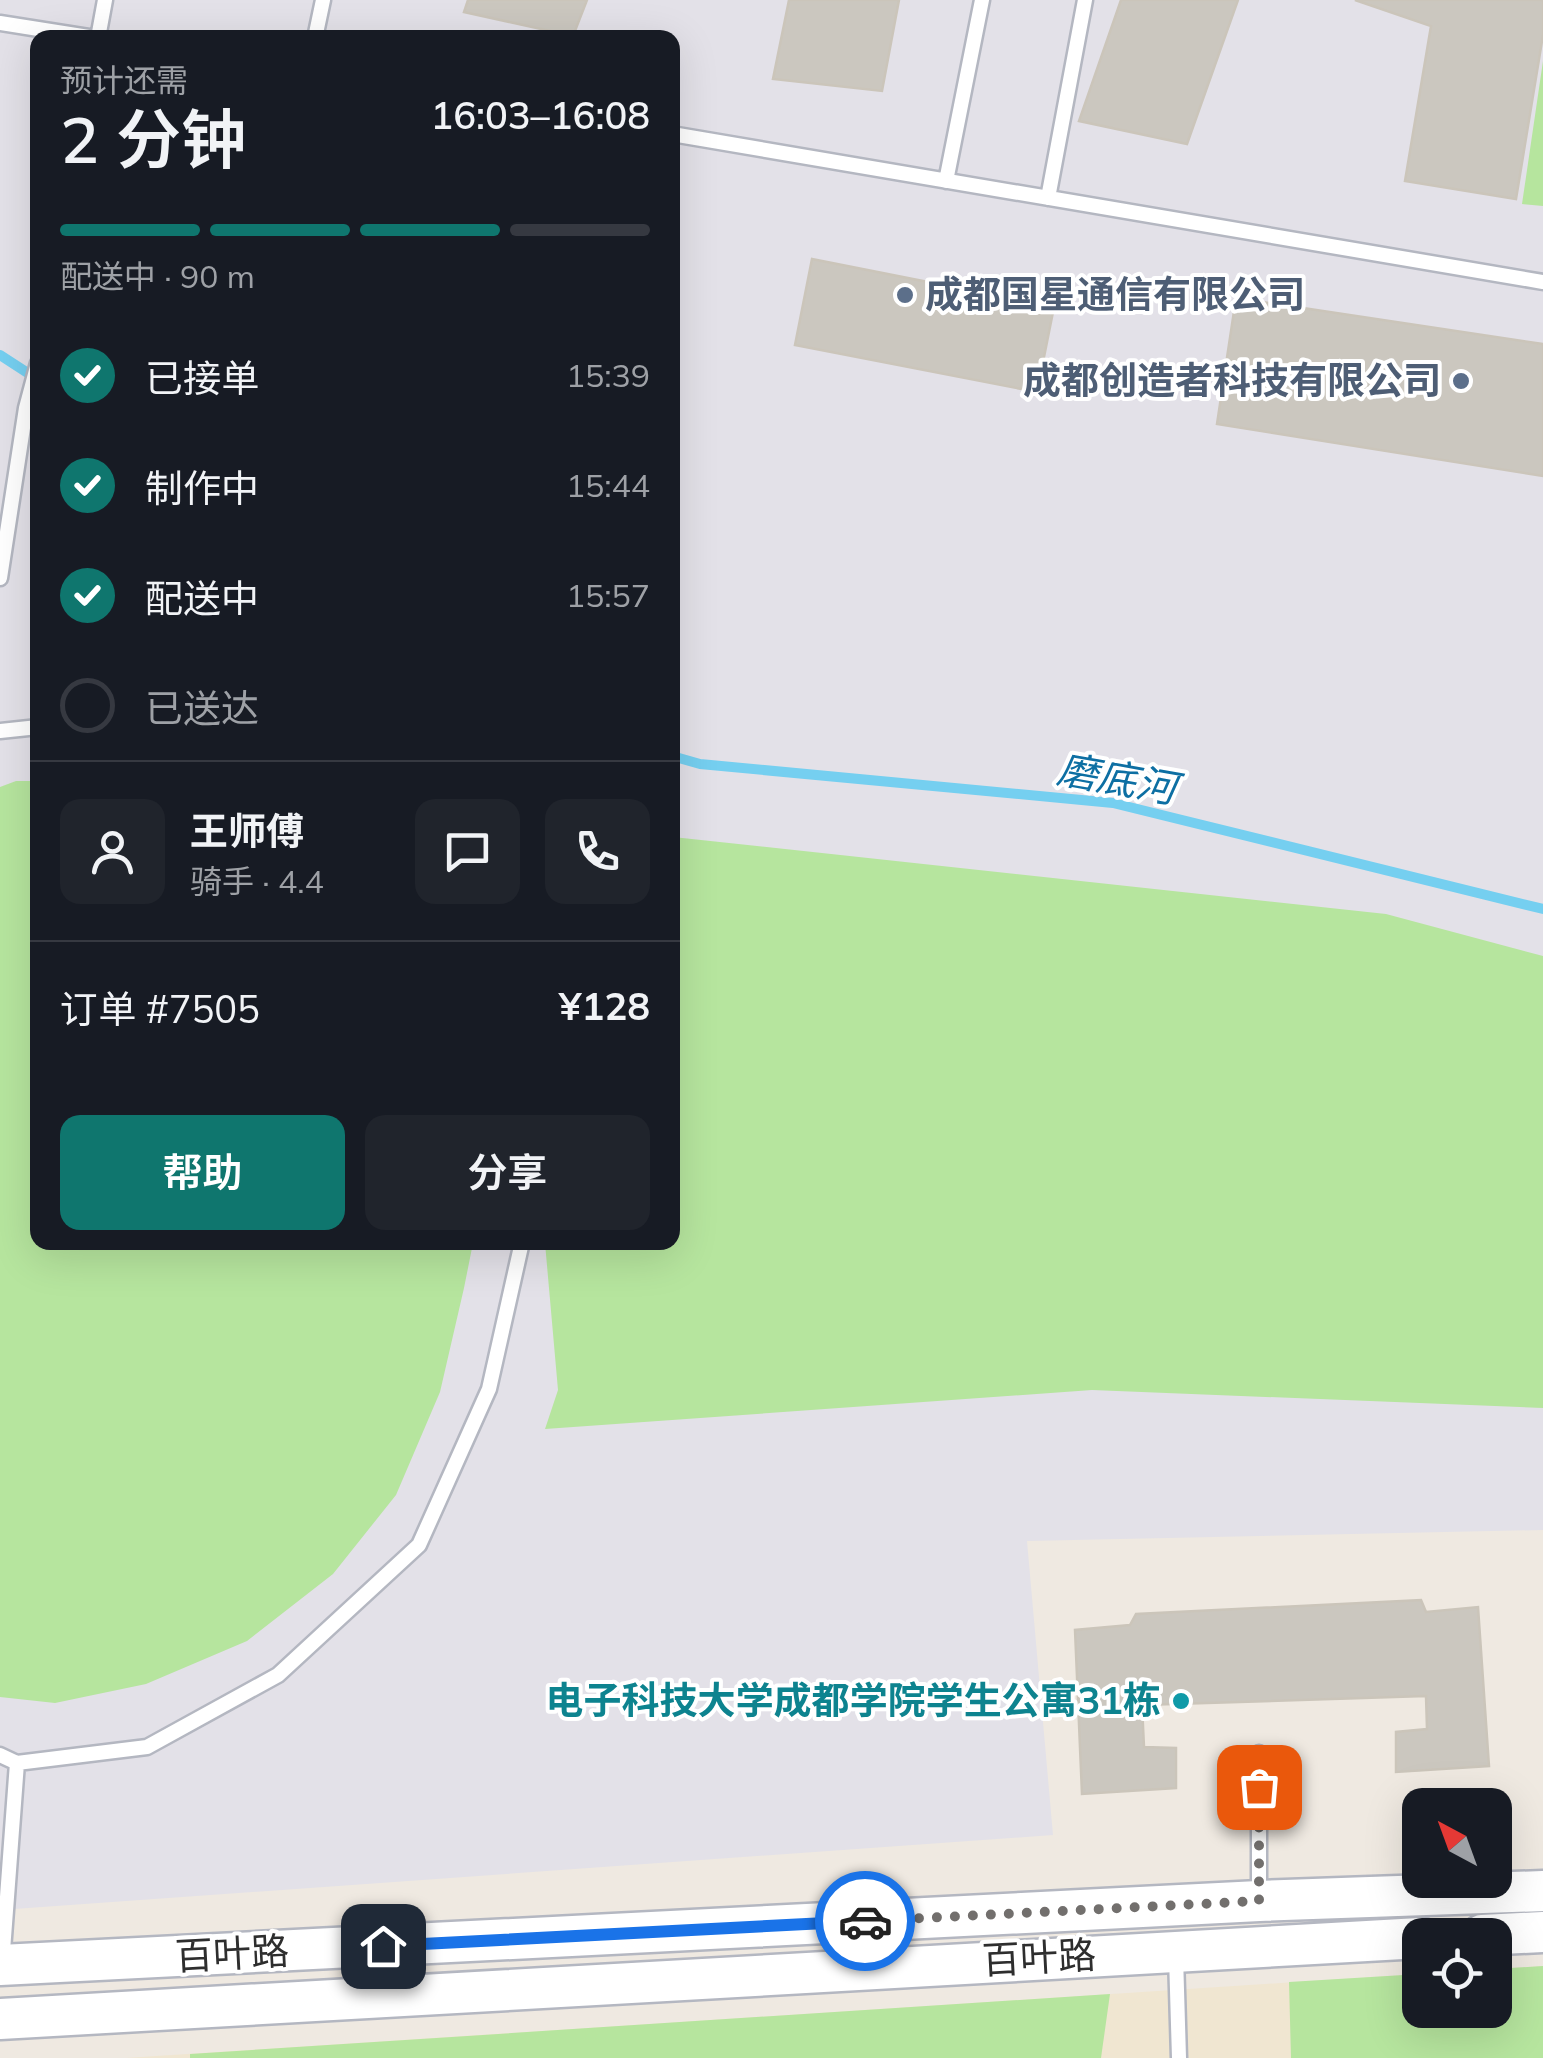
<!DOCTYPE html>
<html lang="zh">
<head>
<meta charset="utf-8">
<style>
	:root { --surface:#171b24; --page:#20242c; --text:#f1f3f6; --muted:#9ea1a6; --line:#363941; --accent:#0f766e }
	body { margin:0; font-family:Mulish,"Noto Sans SC",sans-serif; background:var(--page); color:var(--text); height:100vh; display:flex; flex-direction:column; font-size:38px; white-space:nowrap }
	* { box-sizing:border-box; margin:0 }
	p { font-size:32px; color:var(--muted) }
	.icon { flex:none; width:55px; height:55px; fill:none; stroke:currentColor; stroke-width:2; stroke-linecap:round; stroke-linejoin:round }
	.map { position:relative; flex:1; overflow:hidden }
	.side { position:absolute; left:30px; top:30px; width:650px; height:1220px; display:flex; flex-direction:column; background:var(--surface); border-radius:20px; box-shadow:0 10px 40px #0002 }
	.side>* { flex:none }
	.needle { width:65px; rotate:319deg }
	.fabs { position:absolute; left:1402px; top:1788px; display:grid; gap:20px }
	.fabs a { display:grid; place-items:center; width:110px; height:110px; border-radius:20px; background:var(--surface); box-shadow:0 10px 40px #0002; font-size:50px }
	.pin { position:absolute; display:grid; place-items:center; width:85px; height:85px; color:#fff; margin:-42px; border-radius:20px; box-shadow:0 5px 15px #0006 }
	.courier { position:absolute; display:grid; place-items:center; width:100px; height:100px; margin:-50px; border:8px solid #1a73e8; border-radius:50%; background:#fff; color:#222; box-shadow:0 2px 12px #0007 }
	.head em { font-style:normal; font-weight:600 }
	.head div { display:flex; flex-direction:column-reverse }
	.head { display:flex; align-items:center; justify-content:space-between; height:170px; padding:0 30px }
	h1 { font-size:65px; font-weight:600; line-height:75px }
	.bar { display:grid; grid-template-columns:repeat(4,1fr); gap:15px 10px; align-content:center; height:120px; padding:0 30px }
	.bar i { height:12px; border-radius:8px; background:var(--line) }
	.bar .on { background:var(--accent) }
	.bar p { grid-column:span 4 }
	.line { display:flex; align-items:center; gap:25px; padding:0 30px; border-top:2px solid var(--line) }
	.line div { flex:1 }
	.round { display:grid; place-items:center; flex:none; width:105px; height:105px; border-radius:20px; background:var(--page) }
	ol { padding:0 30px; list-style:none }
	li { display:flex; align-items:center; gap:30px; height:110px }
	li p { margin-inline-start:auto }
	li .icon { padding:10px; border-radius:50%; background:var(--accent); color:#fff; stroke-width:4 }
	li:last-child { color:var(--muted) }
	li i { width:55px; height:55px; border:5px solid var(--line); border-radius:50% }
	.button { display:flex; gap:20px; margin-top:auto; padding:20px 30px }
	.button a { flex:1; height:115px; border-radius:20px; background:var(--accent); color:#fff; font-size:40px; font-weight:600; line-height:115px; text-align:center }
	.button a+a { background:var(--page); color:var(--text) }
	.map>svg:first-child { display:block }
</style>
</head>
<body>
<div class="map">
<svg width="1543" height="2058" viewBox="0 0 1543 2058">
	<rect width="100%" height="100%" fill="#efe9e1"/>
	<path fill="#e3e1e8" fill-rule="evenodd" d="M0,0h1543v1530l-516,11 26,294 -1053,75zM38,38h634v1204h-634z"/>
	<path fill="#f0e6d1" d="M1543,1966v92h-1417l1294,-84v36h75v-41z"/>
	<path fill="#b6e59e" d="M1543,61v145l-21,-2z
		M16,781h22v461l435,1 -9,45 -24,104 -44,103 -63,79 -86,67 -101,43 -91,19 -55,-6v-910z
		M673,837l713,77 157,42v452l-451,-18 -547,39 13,-39 -13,-147 127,-1z
		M1543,1966v92h-252l-2,-76 131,-8v36h75v-41z
		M1110,1994l-9,64h-911v-4z"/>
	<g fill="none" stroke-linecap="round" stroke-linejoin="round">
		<path stroke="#75cff0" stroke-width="10" d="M0,355l37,24
			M672,756l28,8 413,39 430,106"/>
	</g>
	<path fill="#cbc7bf" stroke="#cbc5ba" stroke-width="2.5" d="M468,0h119l-14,36 -109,-24z
		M789,0h110l-17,91 -109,-12z
		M1121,0h117l-51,144 -108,-23z
		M1355,0h188v35l-27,164 -111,-18 26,-155z
		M812,259l242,48 -17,85 -242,-47z
		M1236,298l307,46v132l-326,-52z
		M1421,1600l5,12 52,-5 11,159 -93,6v-40l31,-3 -1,-33 -284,9 2,42 32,1v40l-94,6 -7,-164 55,-5 6,-11z"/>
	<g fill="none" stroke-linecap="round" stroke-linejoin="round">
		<defs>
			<path id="lane" d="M0,23l95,15
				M98,38l7,-38
				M315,38l8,-38
				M672,134l871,148
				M946,181l36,-181
				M1048,198l37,-198
				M0,578l26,-170 12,-45
				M0,731l38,-4
				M0,1755l17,8 130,-16 131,-72 141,-130 70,-156 33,-147
				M1259,1900v-147
				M1176,1956l3,102
				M2,1964l15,-201"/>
			<path id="secondary" d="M1482,1935l61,-3
				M0,1965l1259,-64 284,-10
				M0,2019l1420,-81"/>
		</defs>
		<use href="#lane" stroke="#b4b7c1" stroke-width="19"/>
		<use href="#secondary" stroke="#b4b7c1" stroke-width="45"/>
		<use href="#lane" stroke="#fff" stroke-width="14"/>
		<use href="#secondary" stroke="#fff" stroke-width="40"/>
	</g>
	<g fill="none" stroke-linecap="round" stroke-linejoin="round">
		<path stroke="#726f6d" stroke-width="10" stroke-dasharray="0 18" d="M865,1921l394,-20v-114"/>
		<path stroke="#1a73e8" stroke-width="12" d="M383,1946l482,-25"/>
	</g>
	<g fill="#5c6f8a" stroke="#fff" stroke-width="4">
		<circle cx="905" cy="295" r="10"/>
		<circle cx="1461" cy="381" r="10"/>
	</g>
	<circle fill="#0f9aa8" stroke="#fff" stroke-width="4" cx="1181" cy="1701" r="10"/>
	<g text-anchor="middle" stroke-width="8" stroke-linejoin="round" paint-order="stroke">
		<g font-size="38" font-weight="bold" fill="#4e5e75" stroke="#fff" text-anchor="start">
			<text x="925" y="308">成都国星通信有限公司</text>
			<text x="1441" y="394" text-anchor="end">成都创造者科技有限公司</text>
		</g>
		<g font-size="38" font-weight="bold" fill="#0d838f" stroke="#fff" text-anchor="end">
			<text x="1161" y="1714">电子科技大学成都学院学生公寓31栋</text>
		</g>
		<g font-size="38" fill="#2e2e2e" stroke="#fff">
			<text transform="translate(232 1954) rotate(-3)" y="13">百叶路</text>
			<text transform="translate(1039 1958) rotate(-3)" y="13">百叶路</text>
		</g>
		<g font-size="40" font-style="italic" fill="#0d6fa3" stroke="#fff">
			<text transform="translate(1117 779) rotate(10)" y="14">磨底河</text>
		</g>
	</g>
</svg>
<div class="fabs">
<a><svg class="needle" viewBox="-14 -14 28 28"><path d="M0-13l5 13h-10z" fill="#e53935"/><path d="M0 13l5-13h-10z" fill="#9ea1a6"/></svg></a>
<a><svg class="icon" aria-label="locate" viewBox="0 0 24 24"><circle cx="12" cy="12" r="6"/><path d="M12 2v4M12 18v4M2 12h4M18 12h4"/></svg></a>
</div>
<div class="pin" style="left:1259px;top:1787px;background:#ea580c"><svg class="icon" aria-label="bag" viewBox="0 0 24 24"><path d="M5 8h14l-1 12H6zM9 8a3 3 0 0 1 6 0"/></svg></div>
<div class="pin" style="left:383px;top:1946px;background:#1f2937"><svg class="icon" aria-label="home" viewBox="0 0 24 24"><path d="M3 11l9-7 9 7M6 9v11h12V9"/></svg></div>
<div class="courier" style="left:865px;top:1921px"><svg class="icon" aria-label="car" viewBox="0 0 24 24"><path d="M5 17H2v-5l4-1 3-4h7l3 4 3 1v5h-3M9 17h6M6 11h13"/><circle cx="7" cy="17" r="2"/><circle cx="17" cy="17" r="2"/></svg></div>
<section class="side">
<div class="head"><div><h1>2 分钟</h1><p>预计还需</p></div><em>16:03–16:08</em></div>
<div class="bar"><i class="on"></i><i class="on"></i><i class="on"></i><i></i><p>配送中 · 90 m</p></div>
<ol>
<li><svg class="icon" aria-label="check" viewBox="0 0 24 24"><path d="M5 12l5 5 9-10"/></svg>已接单<p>15:39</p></li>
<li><svg class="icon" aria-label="check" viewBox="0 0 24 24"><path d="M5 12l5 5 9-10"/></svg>制作中<p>15:44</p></li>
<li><svg class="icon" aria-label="check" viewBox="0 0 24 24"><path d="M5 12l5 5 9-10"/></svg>配送中<p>15:57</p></li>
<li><i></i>已送达</li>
</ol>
<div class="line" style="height:180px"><a class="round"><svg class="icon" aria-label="person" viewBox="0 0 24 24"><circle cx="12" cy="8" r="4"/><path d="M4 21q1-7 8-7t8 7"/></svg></a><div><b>王师傅</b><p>骑手 · 4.4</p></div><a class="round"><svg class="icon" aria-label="chat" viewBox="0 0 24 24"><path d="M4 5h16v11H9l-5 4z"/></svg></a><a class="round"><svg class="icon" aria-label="phone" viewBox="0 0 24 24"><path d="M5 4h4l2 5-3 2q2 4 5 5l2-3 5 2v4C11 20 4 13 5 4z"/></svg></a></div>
<div class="line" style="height:130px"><div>订单 #7505</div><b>¥128</b></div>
<div class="button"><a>帮助</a><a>分享</a></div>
</section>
</div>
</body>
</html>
